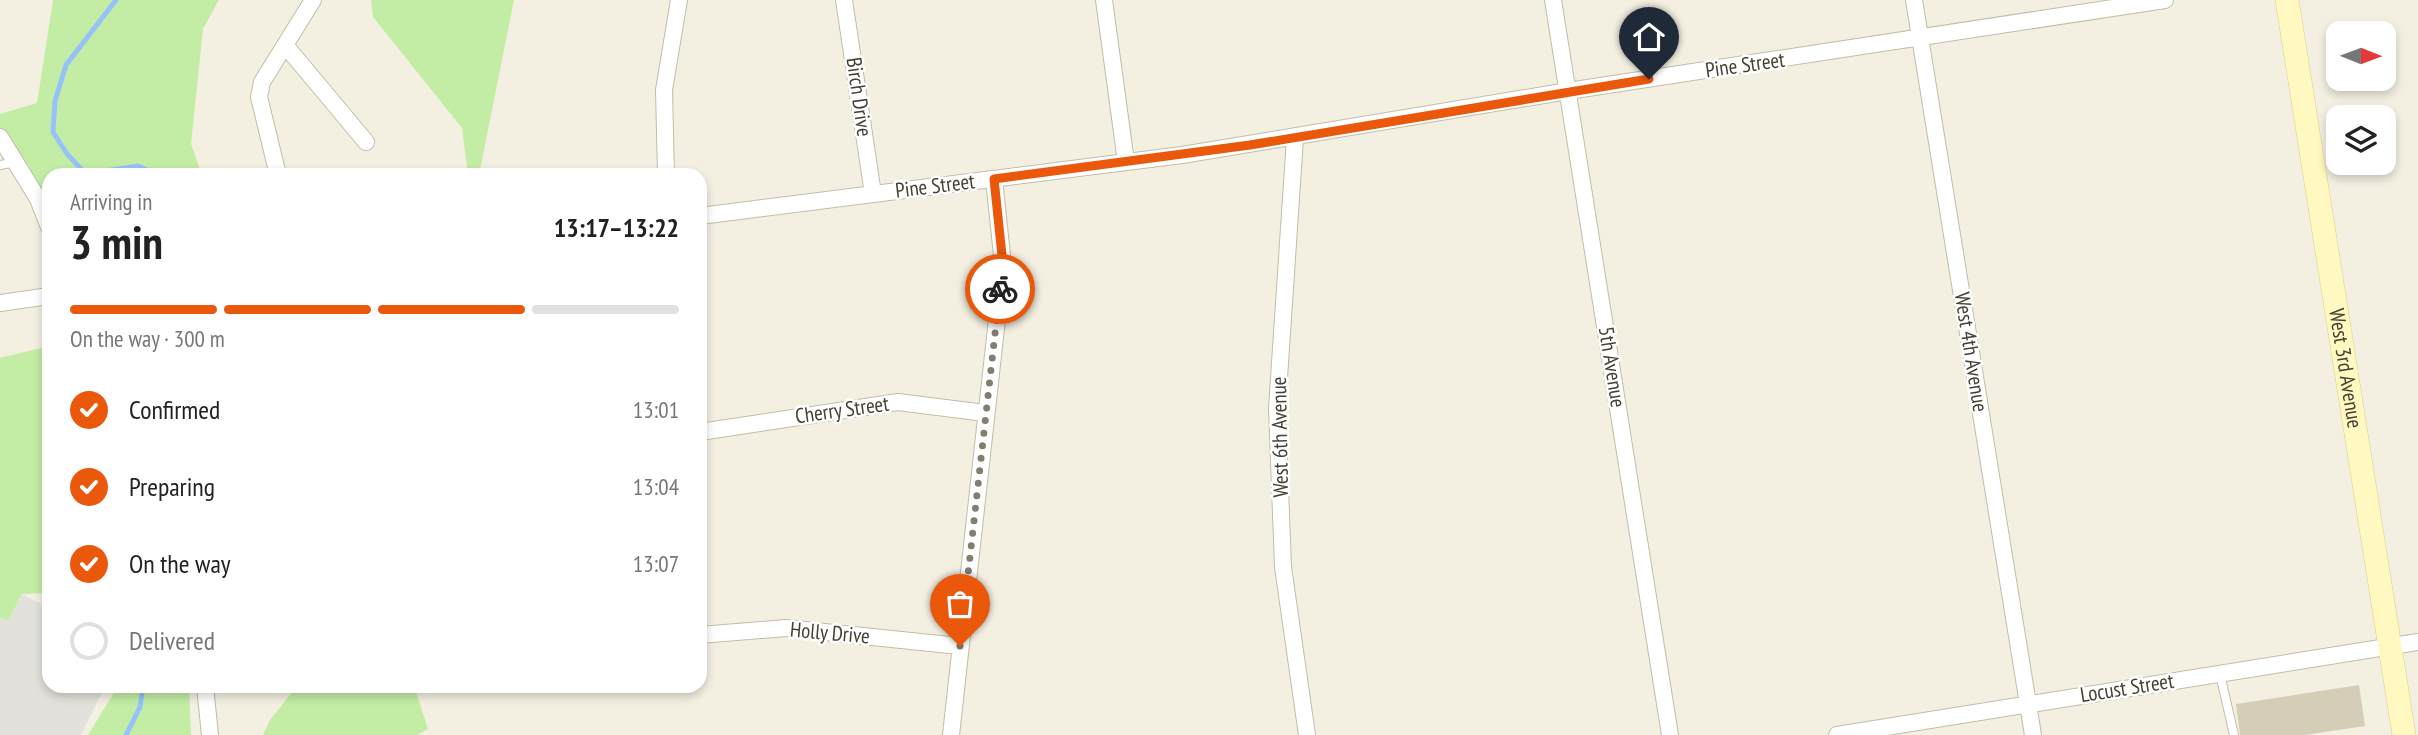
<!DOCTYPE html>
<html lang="en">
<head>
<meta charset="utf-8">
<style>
	:root { --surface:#fff; --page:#f2f2f2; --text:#222; --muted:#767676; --line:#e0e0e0; --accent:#ea580c }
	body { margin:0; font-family:"PT Sans Narrow",sans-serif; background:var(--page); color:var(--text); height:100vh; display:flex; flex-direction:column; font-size:26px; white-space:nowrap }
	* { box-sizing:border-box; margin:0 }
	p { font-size:23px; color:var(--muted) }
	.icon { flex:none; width:38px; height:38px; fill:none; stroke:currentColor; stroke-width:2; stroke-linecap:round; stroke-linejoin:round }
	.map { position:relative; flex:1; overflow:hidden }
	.sheet { position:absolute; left:42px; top:168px; width:665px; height:525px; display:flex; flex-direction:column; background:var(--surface); border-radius:21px; box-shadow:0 4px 10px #0003 }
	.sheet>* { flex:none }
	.needle { width:46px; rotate:91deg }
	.controls { position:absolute; left:2326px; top:21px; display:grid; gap:14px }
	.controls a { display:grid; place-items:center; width:70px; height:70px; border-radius:14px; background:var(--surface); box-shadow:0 4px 10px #0003; font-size:35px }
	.pin { position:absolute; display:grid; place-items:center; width:60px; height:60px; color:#fff; margin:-72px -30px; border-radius:50% 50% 50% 0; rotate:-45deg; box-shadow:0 0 7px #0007 }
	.pin .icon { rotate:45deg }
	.courier { position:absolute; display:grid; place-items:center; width:70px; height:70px; margin:-35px; border:5px solid #ea580c; border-radius:50%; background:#fff; color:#222; box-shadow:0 2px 9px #0007 }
	.headline em { font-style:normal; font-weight:700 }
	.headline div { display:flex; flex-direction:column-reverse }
	.headline { display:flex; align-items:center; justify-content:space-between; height:119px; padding:0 28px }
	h1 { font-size:46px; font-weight:700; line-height:52px }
	.bar { display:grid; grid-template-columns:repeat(4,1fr); gap:10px 7px; align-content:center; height:84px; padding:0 28px }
	.bar i { height:9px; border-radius:5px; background:var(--line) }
	.bar .active { background:var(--accent) }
	.bar p { grid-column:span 4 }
	ol { padding:0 28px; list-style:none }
	li { display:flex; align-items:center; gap:21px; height:77px }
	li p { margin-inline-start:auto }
	li .icon { padding:7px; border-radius:50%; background:var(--accent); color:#fff; stroke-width:4 }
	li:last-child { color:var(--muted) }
	li i { width:38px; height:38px; border:4px solid var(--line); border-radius:50% }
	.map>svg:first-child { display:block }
</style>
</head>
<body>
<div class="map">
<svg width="2418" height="735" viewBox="0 0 2418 735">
	<rect width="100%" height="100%" fill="#f3f0e2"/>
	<path fill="#c3eda5" d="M53,0h166l-16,29 -12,115 11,31h-153v70l-3,-26 -46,-76v-29l37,-11z
		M371,0h143l-35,175h-11l-6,-47 -89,-111z
		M49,346v247l-27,1 -14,27 -8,-4v-259z
		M118,686h71l2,49h-103z
		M297,686h117l14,43 -11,6h-154l7,-15z"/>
	<path fill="#e3e1db" d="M22,594l27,14v78h56l-24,49h-81v-118l8,4z"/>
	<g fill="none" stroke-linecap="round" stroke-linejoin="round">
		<path stroke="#96c2f9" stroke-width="5" d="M116,0l-50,65 -11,36 -2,31 14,22 19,20 52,-8 20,9
			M126,735l14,-28 3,-21"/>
	</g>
	<path fill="#d5ceb6" d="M2359,685l6,41 -60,9h-65l-4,-31z"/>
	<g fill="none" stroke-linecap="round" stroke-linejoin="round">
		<defs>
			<path id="lane" d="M0,165l16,-3
				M2220,674l14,61"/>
			<path id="street" d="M844,0l29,194
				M1104,0l22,162
				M1553,0l117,735
				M1914,0l119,735
				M285,45l81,97
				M0,137l38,62 11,28
				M1295,138l-18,270 6,159 24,168
				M278,175l-19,-78 3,-15 51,-82
				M666,175l-2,-85 15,-90
				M700,216l482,-61 386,-64 597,-91
				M0,303l49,-7
				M700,432l198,-30 87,11
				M700,635l86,-7 173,18
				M205,686l5,49
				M951,735l52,-470 -9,-86
				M1837,735l581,-93"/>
			<g id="secondary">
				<path id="s1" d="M2287,0l117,735"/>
			</g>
		</defs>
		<use href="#lane" stroke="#c2bda6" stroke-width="10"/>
		<use href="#street" stroke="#c2bda6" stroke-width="18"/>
		<use href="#secondary" stroke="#d9d08b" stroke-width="24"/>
		<use href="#lane" stroke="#fff" stroke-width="8"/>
		<use href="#street" stroke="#fff" stroke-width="16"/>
		<use href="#secondary" stroke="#fff8c0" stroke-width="23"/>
	</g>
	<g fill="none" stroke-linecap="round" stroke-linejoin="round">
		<path stroke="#827e70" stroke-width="7" stroke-dasharray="0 12.6" d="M960,646l40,-357"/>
		<path stroke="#ea580c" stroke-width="9" d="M1000,289l3,-24 -9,-86 256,-34 399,-66"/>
	</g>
	<g text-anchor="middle" stroke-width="5" stroke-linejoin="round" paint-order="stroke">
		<g font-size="21" fill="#454032" stroke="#fff">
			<text transform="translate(1745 65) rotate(-8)" y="7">Pine Street</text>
			<text transform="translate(859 97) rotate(82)" y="7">Birch Drive</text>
			<text transform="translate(935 186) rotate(-7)" y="7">Pine Street</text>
			<text transform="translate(1971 352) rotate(81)" y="7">West 4th Avenue</text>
			<text transform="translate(1612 367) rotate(81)" y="7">5th Avenue</text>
			<text dy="7" stroke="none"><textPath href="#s1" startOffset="373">West 3rd Avenue</textPath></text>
			<text transform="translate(842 410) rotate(-8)" y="7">Cherry Street</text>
			<text transform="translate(1280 437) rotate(-91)" y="7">West 6th Avenue</text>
			<text transform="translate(830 633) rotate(5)" y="7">Holly Drive</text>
			<text transform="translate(2127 688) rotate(-9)" y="7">Locust Street</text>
		</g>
	</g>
</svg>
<div class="controls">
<a><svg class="needle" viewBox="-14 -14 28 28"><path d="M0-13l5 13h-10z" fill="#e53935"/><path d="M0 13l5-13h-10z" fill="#767676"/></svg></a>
<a><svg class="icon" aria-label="layers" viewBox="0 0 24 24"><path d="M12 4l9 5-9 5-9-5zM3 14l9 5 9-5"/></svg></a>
</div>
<div class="pin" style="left:960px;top:646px;background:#ea580c"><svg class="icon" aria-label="bag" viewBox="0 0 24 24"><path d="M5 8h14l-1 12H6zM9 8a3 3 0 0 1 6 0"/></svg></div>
<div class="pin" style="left:1649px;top:79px;background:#1f2937"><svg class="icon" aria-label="home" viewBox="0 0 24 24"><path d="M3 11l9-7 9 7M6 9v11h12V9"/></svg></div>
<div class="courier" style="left:1000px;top:289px"><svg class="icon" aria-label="bike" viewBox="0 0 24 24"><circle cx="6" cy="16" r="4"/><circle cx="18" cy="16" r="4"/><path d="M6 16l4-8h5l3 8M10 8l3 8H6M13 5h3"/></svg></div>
<section class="sheet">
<div class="headline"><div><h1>3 min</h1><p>Arriving in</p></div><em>13:17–13:22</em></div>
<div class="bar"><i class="active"></i><i class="active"></i><i class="active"></i><i></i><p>On the way · 300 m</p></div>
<ol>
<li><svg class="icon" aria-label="check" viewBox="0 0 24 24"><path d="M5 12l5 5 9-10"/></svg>Confirmed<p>13:01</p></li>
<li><svg class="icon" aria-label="check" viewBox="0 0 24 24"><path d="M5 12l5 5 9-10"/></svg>Preparing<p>13:04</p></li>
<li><svg class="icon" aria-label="check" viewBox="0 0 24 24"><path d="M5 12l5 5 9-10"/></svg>On the way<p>13:07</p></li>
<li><i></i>Delivered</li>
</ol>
</section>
</div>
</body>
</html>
